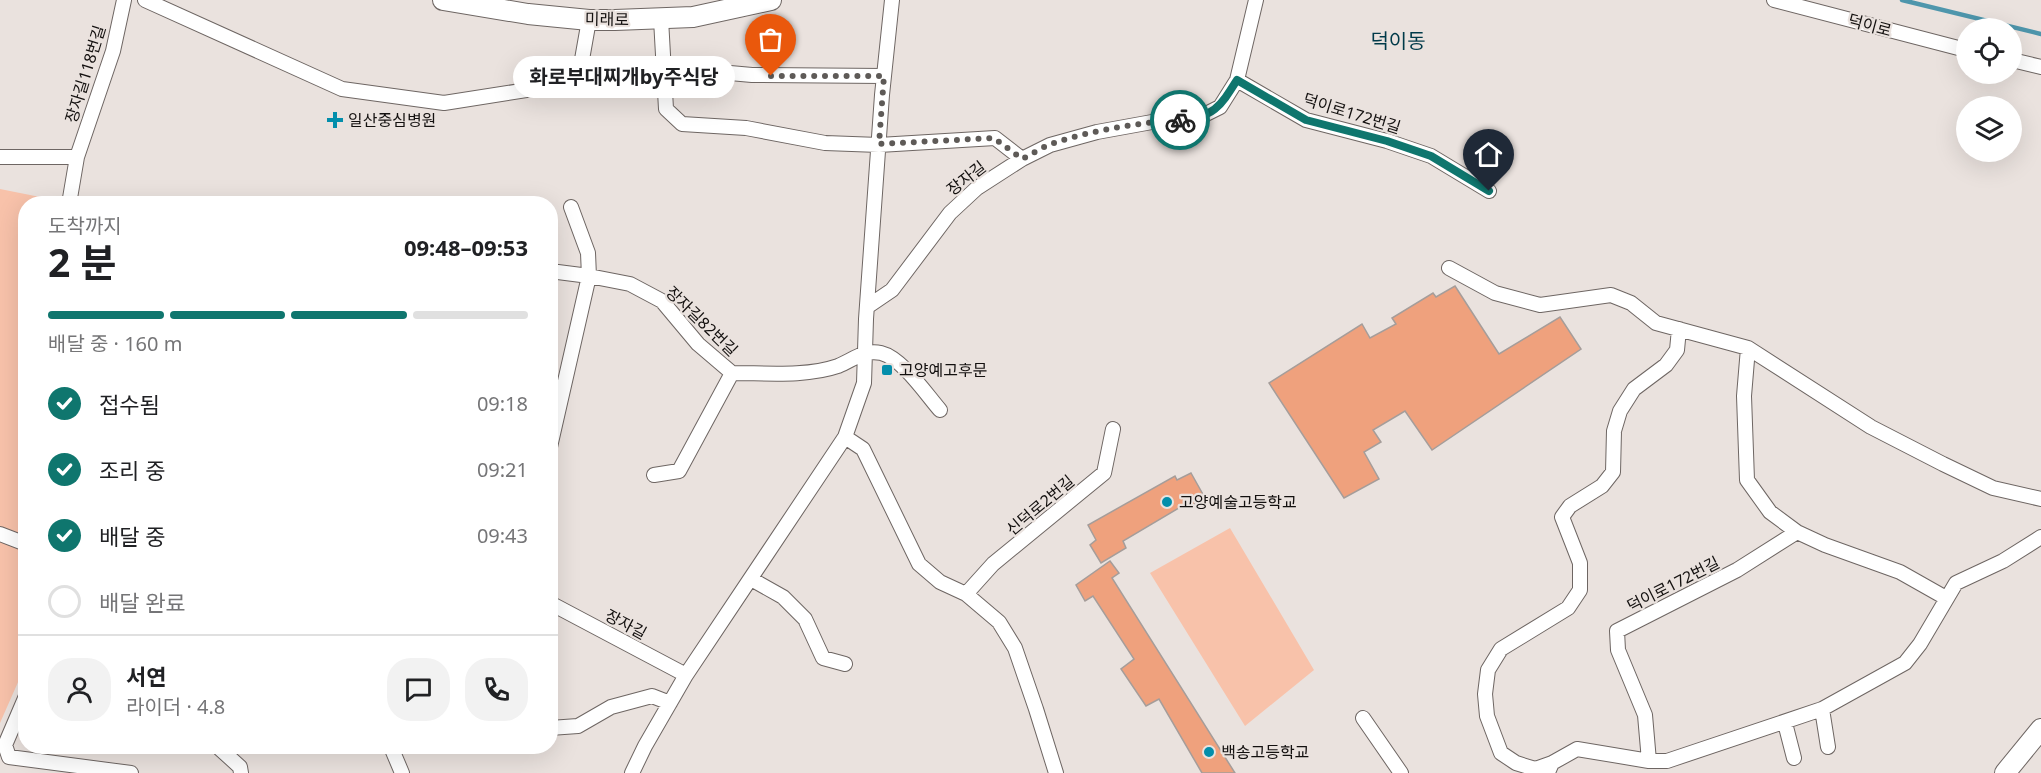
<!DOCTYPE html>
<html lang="ko">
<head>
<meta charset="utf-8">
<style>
	:root { --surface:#fff; --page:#f2f2f2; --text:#202124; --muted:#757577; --line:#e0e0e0; --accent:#0f766e }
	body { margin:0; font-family:"Noto Sans","Noto Sans KR",sans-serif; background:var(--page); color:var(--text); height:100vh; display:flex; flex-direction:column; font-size:22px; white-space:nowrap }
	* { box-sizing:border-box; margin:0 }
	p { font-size:20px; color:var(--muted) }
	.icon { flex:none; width:33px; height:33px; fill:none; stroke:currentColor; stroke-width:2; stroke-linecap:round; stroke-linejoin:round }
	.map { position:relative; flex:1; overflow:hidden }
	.details { position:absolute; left:18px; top:196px; width:540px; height:558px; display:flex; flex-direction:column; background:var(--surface); border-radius:24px; box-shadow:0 6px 24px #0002 }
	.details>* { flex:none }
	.buttons { position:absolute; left:1956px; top:18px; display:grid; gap:12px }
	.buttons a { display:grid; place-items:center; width:66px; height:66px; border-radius:50%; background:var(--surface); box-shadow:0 6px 24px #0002; font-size:30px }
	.pin { position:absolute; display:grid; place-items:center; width:51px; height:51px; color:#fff; margin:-62px -26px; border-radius:50% 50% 50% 0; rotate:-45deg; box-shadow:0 0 6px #0007 }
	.pin .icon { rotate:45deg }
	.courier { position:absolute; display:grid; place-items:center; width:60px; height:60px; margin:-30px; border:4px solid #0f766e; border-radius:50%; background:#fff; color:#222; box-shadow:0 2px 8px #0007 }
	.bubble { position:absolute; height:42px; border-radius:21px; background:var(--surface); box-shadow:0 6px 24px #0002; font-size:20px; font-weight:700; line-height:42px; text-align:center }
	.summary em { font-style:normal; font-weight:700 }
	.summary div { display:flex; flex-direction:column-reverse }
	.summary { display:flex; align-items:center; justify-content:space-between; height:102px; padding:0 30px }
	h1 { font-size:39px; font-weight:700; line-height:45px }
	.bar { display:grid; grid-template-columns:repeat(4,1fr); gap:9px 6px; align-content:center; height:72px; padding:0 30px }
	.bar i { height:8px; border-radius:4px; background:var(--line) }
	.bar .active { background:var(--accent) }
	.bar p { grid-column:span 4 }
	.line { display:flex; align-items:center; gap:15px; padding:0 30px; border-top:2px solid var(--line) }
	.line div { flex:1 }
	.round { display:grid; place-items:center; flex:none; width:63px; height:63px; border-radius:24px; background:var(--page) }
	ol { padding:0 30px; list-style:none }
	li { display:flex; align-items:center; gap:18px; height:66px }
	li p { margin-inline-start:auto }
	li .icon { padding:6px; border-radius:50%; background:var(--accent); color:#fff; stroke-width:4 }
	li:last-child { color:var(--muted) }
	li i { width:33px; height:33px; border:3px solid var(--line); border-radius:50% }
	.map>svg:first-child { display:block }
</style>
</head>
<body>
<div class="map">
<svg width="2041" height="773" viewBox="0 0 2041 773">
	<rect width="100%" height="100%" fill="#eae2de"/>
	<path fill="#f8c2aa" d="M0,189l55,11v4h-29v460l-26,59z
		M1230,528l84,142 -69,56 -95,-153z"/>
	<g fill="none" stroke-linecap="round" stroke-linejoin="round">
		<path stroke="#4e96ac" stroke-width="4.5" d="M1902,0l139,34"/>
	</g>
	<path fill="#efa17d" stroke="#a59d9a" stroke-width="1.5" d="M1455,286l44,68 61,-37 21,32 -149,101 -27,-39 -32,19 8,12 -17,10 15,27 -35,19 -75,-115 93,-59 8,14 26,-14 -4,-6 41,-25 3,4z
		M1191,473l14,25 -14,8 -2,-4 -66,39 3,7 -25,15 -11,-18 6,-5 -8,-15 87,-49 2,4z
		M1110,561l9,12 -7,5 123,195h-33l-43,-74 -13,7 -25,-37 13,-10 -41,-63 -8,5 -9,-16z"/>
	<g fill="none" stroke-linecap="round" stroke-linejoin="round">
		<defs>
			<path id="street" d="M145,0l197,89 102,14 134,-21 11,-62
				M1774,0l192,50
				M661,19l5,90 16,15 64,4 79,15 54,2 116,-7 27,21
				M2012,60l29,7
				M664,67l88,8 132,1
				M1237,80l69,40 81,21 44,15 58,35
				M0,157h77
				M69,204l8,-47 36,-106 11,-51
				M1449,268l46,25 45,12 71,-10 20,8 25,20 92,25 123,79 72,37 50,24 48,11
				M550,271l39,5 41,8 32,17 36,43 34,29c34,0 74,4 106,-7 15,-6 26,-17 43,-13 21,5 45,41 59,57
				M867,307l25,-17 58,-77 27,-25 45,-29 28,-14 47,-13 55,-10 46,-4 22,-11 17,-27 19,-80
				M1748,348l-4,48 3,84 23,32 27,20 28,13 75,27 46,26
				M845,437l18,12 56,115 21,18 26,12 33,28 16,26 21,61 20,64
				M550,447l39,-171 -1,-23 -17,-46
				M654,475l25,-4 53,-98
				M0,534l26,10
				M751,579l32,18 22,22 18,39 22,6
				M966,594l27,-30 111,-91 9,-44
				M550,603l136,72
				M26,696l-21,49 4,12 122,16
				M1822,709l6,38
				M1363,718l38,55
				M1785,723l9,35
				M550,728l28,-2 33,-19 41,-11 18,7
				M218,747l22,20 1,6
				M391,747l11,26
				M1649,761l-4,-46 -27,-65 -1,-19 120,-61 60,-38
				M1552,763l-17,6 -19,-6 -15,-10 -14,-37 -2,-22 3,-24 13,-21 67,-41 12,-18v-27l-18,-46 8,-11 32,-20 11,-14 1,-41 6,-20 14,-22 32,-24 11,-15 2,-21
				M1549,770l3,-7 25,-14 72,12h18l155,-52 83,-46 15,-19 36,-61 47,-22 38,-24
				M632,773l13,-27 41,-71 159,-238 19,-54 2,-64 16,-224 10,-95"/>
			<path id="secondary" d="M443,0l85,14 61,6h26l78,-3 78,-17
				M2005,773l36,-44"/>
		</defs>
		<use href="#street" stroke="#6e6663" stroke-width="16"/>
		<use href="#secondary" stroke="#6e6663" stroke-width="22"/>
		<use href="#street" stroke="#fff" stroke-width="14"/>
		<use href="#secondary" stroke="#fff" stroke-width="20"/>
	</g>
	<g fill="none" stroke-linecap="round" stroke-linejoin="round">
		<path stroke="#5e5a57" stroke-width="6" stroke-dasharray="0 10.8" d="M771,76h113l-5,68 115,-6 28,21c10,-5 19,-11 29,-15 41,-14 86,-21 129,-24"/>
		<path stroke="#0f766e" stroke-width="8" d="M1180,120c34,-3 40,-13 57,-40l69,40 81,21 44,15 58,35"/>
	</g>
	<g fill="#038eab" stroke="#eae2de" stroke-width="2">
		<path d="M332 111h6v6h6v6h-6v6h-6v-6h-6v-6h6z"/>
		<rect x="881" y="364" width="12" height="12" rx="3"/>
		<circle cx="1167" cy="502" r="6"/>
		<circle cx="1209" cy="752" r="6"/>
	</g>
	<g text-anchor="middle" stroke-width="4.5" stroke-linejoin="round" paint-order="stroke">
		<g font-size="16" fill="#13100f" stroke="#eae2de">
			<text transform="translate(607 19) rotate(1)" y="6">미래로</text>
			<text transform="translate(1870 25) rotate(15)" y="6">덕이로</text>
			<text transform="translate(85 74) rotate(-73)" y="6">장자길118번길</text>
			<text transform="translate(1352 113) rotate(17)" y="6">덕이로172번길</text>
			<text transform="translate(966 178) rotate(-38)" y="6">장자길</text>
			<text transform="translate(702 321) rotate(44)" y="6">장자길82번길</text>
			<text transform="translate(1040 505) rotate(-40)" y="6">신덕로2번길</text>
			<text transform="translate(1673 584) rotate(-27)" y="6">덕이로172번길</text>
			<text transform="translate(626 624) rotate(28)" y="6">장자길</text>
		</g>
		<g font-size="16" fill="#13100f" stroke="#eae2de" text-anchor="start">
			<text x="348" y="126">일산중심병원</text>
			<text x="899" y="376">고양예고후문</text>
			<text x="1179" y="508">고양예술고등학교</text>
			<text x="1221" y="758">백송고등학교</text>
		</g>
		<g font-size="20" fill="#003a49" stroke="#eae2de">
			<text x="1398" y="48">덕이동</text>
		</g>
	</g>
</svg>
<div class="buttons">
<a><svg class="icon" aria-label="locate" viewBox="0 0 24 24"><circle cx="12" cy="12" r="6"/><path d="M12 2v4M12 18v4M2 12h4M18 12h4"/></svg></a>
<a><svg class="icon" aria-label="layers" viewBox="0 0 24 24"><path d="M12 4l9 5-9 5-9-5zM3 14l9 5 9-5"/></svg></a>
</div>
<div class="pin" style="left:771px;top:76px;background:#ea580c"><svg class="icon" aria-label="bag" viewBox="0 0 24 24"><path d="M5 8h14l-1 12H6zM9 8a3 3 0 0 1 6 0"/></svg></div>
<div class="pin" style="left:1489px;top:191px;background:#1f2937"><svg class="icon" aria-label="home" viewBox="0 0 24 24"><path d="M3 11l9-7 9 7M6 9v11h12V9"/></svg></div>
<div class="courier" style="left:1180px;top:120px"><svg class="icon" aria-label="bike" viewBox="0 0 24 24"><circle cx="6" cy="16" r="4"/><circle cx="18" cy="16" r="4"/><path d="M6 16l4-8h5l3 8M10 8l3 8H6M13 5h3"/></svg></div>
<div class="bubble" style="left:513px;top:56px;width:222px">화로부대찌개by주식당</div>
<section class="details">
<div class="summary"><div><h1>2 분</h1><p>도착까지</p></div><em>09:48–09:53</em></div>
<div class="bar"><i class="active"></i><i class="active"></i><i class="active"></i><i></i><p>배달 중 · 160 m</p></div>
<ol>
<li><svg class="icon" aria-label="check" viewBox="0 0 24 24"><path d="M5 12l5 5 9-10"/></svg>접수됨<p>09:18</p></li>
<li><svg class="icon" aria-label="check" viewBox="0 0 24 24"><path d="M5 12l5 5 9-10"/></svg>조리 중<p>09:21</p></li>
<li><svg class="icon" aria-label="check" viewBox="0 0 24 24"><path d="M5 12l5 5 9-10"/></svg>배달 중<p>09:43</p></li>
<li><i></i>배달 완료</li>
</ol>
<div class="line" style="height:108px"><a class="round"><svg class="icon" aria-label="person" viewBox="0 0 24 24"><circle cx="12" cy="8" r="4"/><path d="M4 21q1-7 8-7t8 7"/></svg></a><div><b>서연</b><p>라이더 · 4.8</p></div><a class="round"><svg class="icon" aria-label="chat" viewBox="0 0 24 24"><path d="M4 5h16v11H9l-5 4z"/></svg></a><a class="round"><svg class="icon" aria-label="phone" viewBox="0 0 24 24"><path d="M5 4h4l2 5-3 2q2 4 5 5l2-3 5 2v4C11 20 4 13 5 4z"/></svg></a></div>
</section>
</div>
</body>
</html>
